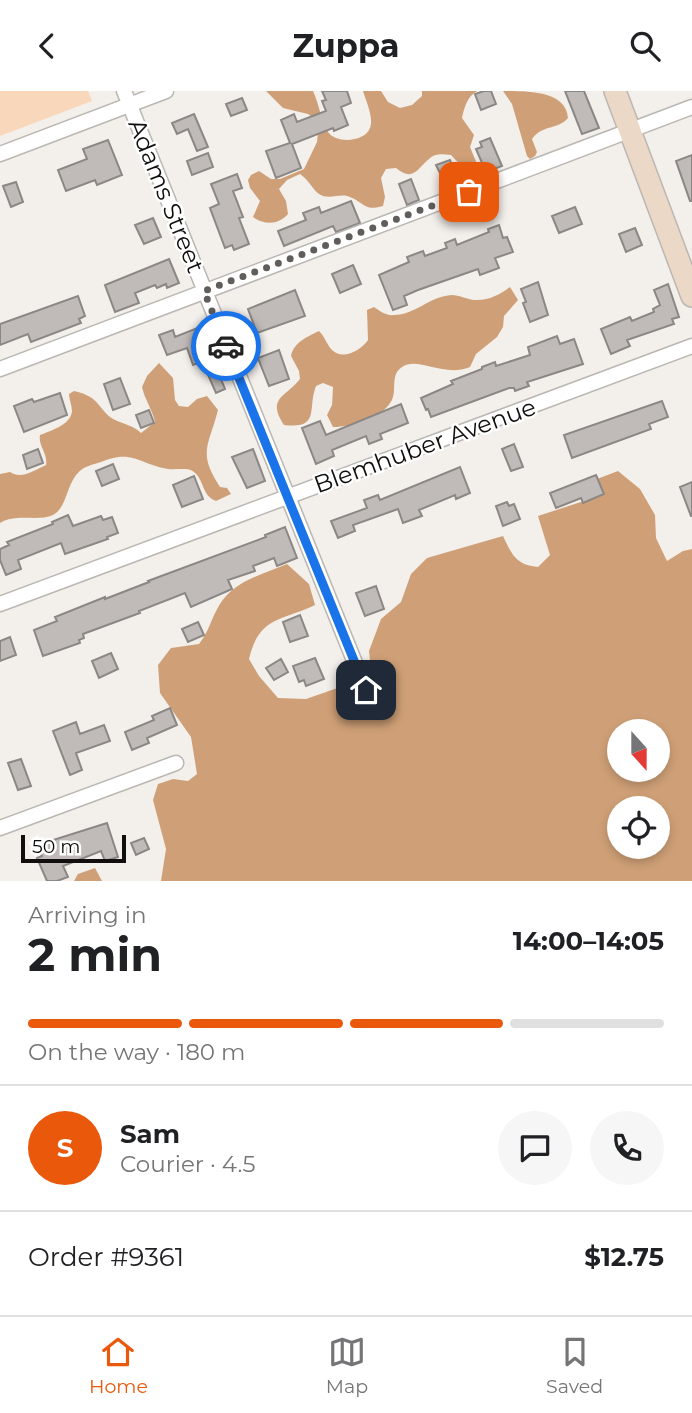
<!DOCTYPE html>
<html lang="en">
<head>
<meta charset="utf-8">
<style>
	:root { --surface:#fff; --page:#f6f6f6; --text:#202124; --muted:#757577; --line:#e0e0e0; --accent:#ea580c }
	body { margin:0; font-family:Montserrat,sans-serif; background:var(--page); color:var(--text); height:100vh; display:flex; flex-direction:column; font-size:26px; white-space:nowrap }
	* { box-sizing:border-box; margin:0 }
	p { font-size:23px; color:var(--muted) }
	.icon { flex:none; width:38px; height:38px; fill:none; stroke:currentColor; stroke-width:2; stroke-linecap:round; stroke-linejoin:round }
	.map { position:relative; height:790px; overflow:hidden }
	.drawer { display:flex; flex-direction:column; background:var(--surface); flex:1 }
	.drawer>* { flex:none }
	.needle { width:46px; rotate:159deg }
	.tools { position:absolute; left:607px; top:628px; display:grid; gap:14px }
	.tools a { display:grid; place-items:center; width:63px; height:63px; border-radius:50%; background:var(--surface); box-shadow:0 4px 10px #0003; font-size:35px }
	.scale { position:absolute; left:21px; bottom:18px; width:105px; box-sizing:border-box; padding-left:7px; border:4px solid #110f0e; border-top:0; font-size:19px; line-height:24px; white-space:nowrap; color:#110f0e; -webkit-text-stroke:5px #fff; paint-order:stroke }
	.pin { position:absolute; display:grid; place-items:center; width:60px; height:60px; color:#fff; margin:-30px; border-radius:14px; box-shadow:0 4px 10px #0006 }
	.courier { position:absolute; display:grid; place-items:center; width:70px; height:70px; margin:-35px; border:5px solid #1a73e8; border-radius:50%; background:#fff; color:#222; box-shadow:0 2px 9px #0007 }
	.overview em { font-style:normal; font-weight:700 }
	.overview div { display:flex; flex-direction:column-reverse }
	.overview { display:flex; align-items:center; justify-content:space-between; height:119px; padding:0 28px }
	h1 { font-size:46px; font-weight:700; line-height:52px }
	.bar { display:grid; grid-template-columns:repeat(4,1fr); gap:10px 7px; align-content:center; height:84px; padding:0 28px }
	.bar i { height:9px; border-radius:5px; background:var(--line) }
	.bar .on { background:var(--accent) }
	.bar p { grid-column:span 4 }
	.line { display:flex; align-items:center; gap:18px; padding:0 28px; border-top:2px solid var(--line) }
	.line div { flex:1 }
	.round { display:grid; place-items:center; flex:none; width:74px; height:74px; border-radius:37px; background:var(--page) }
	header { display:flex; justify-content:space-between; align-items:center; height:91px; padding:0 28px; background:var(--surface); font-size:32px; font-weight:700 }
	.tabs { display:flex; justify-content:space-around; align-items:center; height:98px; border-top:2px solid var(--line); background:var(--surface); font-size:19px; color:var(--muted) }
	.tabs a { display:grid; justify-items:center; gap:4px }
	.tabs .on { color:var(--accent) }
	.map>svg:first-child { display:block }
</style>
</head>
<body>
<header><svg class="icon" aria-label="back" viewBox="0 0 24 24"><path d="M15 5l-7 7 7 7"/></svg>Zuppa<svg class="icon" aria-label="search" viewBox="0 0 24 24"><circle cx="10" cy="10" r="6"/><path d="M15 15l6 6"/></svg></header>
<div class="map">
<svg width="692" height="790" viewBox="0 0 692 790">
	<rect width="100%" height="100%" fill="#f3efeb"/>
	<path fill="#f9d7ba" d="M0,0h88l4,10 -92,35z"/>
	<path fill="#cfa077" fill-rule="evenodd" d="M266,0h47c6,13 8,29 15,41 8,12 37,10 42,-4 4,-10 -4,-27 -7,-37h18l7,11 12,6 12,-3 10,-9v-5h55c-10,6 -13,17 -15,27l12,17 -4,12 9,22 -9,6 -19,-20c-8,-1 -16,-2 -22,4 -12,10 -16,23 -33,9l-10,1 -5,9 4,19 -2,9c-20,6 -19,-5 -36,-10 -9,-2 -19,4 -28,-2 -6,-4 -10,-14 -19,-20l-13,6 -8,9 7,12 2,13c-9,11 -24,11 -35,3l7,-16 -10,-13 -2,-8 3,-5 8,-4 12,8h9l24,-10 13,-27 1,-9 -6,-16 -4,-3 -25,-6z
		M503,0c26,0 63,0 65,27 -10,12 -25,6 -36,21l5,13 -2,4 -5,3 -3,-3 -15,-52z
		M510,196l8,13 -14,16 -1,11 -6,10 -21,17 -6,13c-27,11 -52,-11 -68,0 -11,7 -6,20 -9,30 -6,20 -42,30 -60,30l-6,-12 5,-10 1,-18 -10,-4 -7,3c-9,23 5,43 -32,39 -18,-27 2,-28 16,-46l-1,-8 -8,-15c3,-14 16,-19 28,-25 6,6 8,14 13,19 11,11 29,0 36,-10l-1,-30 7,-3c6,4 12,9 20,8 21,0 36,-19 58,-20 7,0 14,4 22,5 14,1 25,-5 36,-13z
		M159,272l14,15 2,22 4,6 9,1 9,-8 10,-3 11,14c-9,36 -21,42 2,77l7,1 4,6 -15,7c-15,-6 -11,-20 -22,-29 -5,-5 -18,-2 -26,-3 -30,-5 -35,-20 -67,-7 -6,2 -15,4 -20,8 -15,12 -13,37 -28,45 -15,7 -37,-2 -53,8v-49l10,-2c11,8 25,-2 36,-7 2,-12 -8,-19 -6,-30 10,-4 31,-10 32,-24 0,-6 -3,-11 -3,-17l5,-3c28,6 24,20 41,29 9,4 19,6 26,13l14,-11c-3,-13 -10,-22 -13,-35l5,-11z
		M618,380l22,18 15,26 1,23 11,23 16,-10 9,-2v332h-531l5,-32 -13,-49 5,-16 15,-5 15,2 9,-7 -6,-37 -31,-44 -2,-28 13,-17 28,-4c11,-14 12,-26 21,-40 14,-23 43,-30 67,-40l22,20 6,21c-33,16 -56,11 -66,54l10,17 19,22 28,1 40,-14 6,15 10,9 13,-6 3,-17 -7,-15 -2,-20 12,-32 20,-17 10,-28 16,-16 76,-22c9,19 13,29 35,31l12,-12 -12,-39 52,-17 7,-20zM620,640h38v39h-38zM620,718h38v38h-38z
		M95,777l7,13h-28l4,-7z"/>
	<path fill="#c0bbb8" stroke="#8b8784" stroke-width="2" d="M322,0h25l4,12 -10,4 7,18 -14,6 -1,-3 -41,16 9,24 -25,10 -10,-27 24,-8 -9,-23 13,-6 3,8 29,-11 -4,-10 4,-1z
		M484,0h7l5,13 -15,6 -6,-16z
		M565,0h19l15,37 -17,6z
		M242,7l5,12 -16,6 -5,-12z
		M194,23l14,33 -11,4 -9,-22 -11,5 -5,-11z
		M490,47l12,28 -16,6 -10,-23 6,-2 -2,-5z
		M108,49l14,35 -25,10 -2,-5 -29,11 -8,-21 29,-11 -4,-10z
		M208,62l5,14 -21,8 -5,-14z
		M692,64v46h-2l-14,-40z
		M450,69l9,25 -11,4 -12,-24z
		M237,83l5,14 -9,3 10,26 -4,1 10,26 -15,6 -2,-5 -7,3 -15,-40 9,-4 -8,-20z
		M411,88l8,21 -12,5 -8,-21z
		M16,91l7,20 -12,5 -8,-21z
		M351,110l9,22 -24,9 -3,-6 -49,20 -6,-15 28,-11 -3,-7 16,-6 2,6z
		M575,116l7,17 -23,9 -7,-17z
		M153,127l8,19 -17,7 -9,-19z
		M499,134l4,13 4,-1 6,15 -18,6 4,10 -19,7 -2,-6 -60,21 -14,6 3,9 -14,5 -14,-35 30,-13 -2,-5 16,-6 2,5 22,-8 -2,-5 10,-4 2,6 32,-13 -1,-3z
		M635,137l7,17 -16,7 -7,-18z
		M169,168l10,24 -12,5 -1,-4 -9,4 -2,-3 -20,8 4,10 -24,9 -10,-27z
		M353,174l8,19 -21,9 -8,-19z
		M538,191l10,33 -18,7 -7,-19 3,-1 -5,-13z
		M668,193l11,33 -7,2 2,5 -47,16 3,6 -19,8 -10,-25 29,-12 2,4 22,-9 -1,-3 7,-4 -6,-15z
		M295,199l10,26 -48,17 -9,-24z
		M78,205l7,20 -6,3 2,4 -50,19 -3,-8 -28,11v-21z
		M200,236l16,40 5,-2 5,13 -5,1 4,10 -9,4 -14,-32 -9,4 -6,-17 -20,7 -8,-20 14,-5 2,7z
		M557,245l3,8 14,-5 9,25 -56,18 2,4 -14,5 -1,-3h-5l-78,29 -3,-8 -2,1 -5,-12 32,-14 -2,-3 31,-12v-2l13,-5 1,4 34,-11 -2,-8z
		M279,259l10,29 -20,7 -11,-28z
		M120,287l10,26 -17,6 -9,-26z
		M60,302l7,22 -43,17 -10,-26 18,-7 2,3z
		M662,310l6,16 -19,7 2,5 -79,29 -8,-23z
		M401,313l7,19 -28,11 2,5 -13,5 -3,-8 -34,14 2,6 -18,8 -14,-36 18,-7 6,14z
		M149,319l5,13 -13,5 -5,-13z
		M514,353l9,23 -12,4 -9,-22z
		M38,358l5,14 -16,6 -4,-14z
		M253,358l12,32 -18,7 -15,-31z
		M113,373l6,15 -17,7 -6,-15z
		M460,376l10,26 -14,6 -1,-4 -36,15 3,6 -19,7 -5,-14 -45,16 2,6 -17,7 -7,-17 36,-13 -3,-8 14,-5 2,5z
		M596,384l8,19 -21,9 -2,-5 -25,10 -6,-15z
		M194,385l9,23 -21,8 -9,-22z
		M692,391v34h-1l-11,-29z
		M507,411l2,4 5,-2 6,15 -17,7 -7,-20z
		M68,424l5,11 28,-10 2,4 9,-3 6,16 -11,4 1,2 -43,15 -4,-11 -43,17 3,9 -15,6 -6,-15v-11l9,-4 -2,-3 46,-18 -1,-2z
		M285,436l12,31 -20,8 -3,-8 -21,8 2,5 -27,9 4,9 -41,18 -6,-14 -46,18 1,2 -57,21 1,4 -5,2 1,3 -37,13 -9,-26 23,-9 -2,-4 50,-20v2l44,-17 -1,-1 118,-44 -1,-2z
		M376,495l8,23 -19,7 -9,-23z
		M300,524l8,21 -18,6 -7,-20z
		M198,531l6,13 -16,7 -6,-13z
		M10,546l6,18 -16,6v-20z
		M111,562l7,16 -19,9 -7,-17z
		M315,567l9,21 -18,7 -2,-6 -5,2 -6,-16z
		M281,568l7,13 -14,8 -8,-12z
		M170,617l7,17 -30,13 2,5 -17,7 -7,-18 29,-12 -2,-4z
		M76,631l4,12 24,-9 6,16 -34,12 6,17 -12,5 -17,-44z
		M21,668l10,27 -13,4 -10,-27z
		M107,732l11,34 -13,4 -4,-10 -38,15 5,11 -11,4h-10l-10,-23 5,-2 -5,-11z
		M144,747l5,11 -13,6 -5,-12z"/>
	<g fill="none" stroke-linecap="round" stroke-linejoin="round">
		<defs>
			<path id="street" d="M124,0l242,599
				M0,63l166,-63
				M0,278l692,-262
				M0,513l692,-258
				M0,737l176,-65"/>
			<path id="secondary" d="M615,0l77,205"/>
		</defs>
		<use href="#street" stroke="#bbb7b3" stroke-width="17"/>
		<use href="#secondary" stroke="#bbb7b3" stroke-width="24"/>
		<use href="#street" stroke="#fff" stroke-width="14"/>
		<use href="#secondary" stroke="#ecd8c6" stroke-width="21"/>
	</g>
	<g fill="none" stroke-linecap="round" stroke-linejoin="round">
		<path stroke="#605d5b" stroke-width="7" stroke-dasharray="0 12.6" d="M226,255l-22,-55 265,-99"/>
		<path stroke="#1a73e8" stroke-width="9" d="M226,255l140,344"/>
	</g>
	<g text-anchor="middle" stroke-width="5" stroke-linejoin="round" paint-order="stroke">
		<g font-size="24" fill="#110f0e" stroke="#fff">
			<text transform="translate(166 105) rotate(68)" y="8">Adams Street</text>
			<text transform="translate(425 355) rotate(-20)" y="8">Blemhuber Avenue</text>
		</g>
	</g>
</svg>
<div class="tools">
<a><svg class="needle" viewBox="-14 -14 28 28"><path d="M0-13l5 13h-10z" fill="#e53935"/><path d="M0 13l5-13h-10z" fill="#757577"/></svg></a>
<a><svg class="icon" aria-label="locate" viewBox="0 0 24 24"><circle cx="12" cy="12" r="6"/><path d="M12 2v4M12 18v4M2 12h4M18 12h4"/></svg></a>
</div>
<div class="scale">50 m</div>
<div class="pin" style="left:469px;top:101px;background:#ea580c"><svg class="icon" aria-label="bag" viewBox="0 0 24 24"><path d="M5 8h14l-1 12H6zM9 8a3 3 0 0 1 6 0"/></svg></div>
<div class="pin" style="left:366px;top:599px;background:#1f2937"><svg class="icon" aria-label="home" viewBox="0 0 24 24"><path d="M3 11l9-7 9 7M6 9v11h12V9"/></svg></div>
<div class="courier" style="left:226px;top:255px"><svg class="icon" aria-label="car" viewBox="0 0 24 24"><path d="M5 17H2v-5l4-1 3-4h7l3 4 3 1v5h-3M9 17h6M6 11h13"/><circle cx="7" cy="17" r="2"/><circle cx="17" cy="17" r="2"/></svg></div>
</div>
<section class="drawer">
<div class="overview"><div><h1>2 min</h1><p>Arriving in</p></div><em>14:00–14:05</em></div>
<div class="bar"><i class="on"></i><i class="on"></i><i class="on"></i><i></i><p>On the way · 180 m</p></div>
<div class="line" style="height:126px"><b class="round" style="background:var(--accent);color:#fff">S</b><div><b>Sam</b><p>Courier · 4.5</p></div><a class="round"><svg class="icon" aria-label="chat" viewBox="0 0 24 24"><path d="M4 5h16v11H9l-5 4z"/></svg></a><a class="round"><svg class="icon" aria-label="phone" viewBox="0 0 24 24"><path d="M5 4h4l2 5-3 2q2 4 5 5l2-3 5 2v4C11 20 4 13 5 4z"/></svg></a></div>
<div class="line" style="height:91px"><div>Order #9361</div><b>$12.75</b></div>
</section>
<nav class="tabs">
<a class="on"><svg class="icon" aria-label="home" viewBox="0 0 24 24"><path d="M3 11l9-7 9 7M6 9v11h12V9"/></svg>Home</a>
<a><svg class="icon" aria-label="map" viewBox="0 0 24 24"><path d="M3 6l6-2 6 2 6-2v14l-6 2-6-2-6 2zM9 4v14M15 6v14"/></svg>Map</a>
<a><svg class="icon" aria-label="saved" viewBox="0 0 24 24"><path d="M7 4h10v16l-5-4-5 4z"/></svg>Saved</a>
</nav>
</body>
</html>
